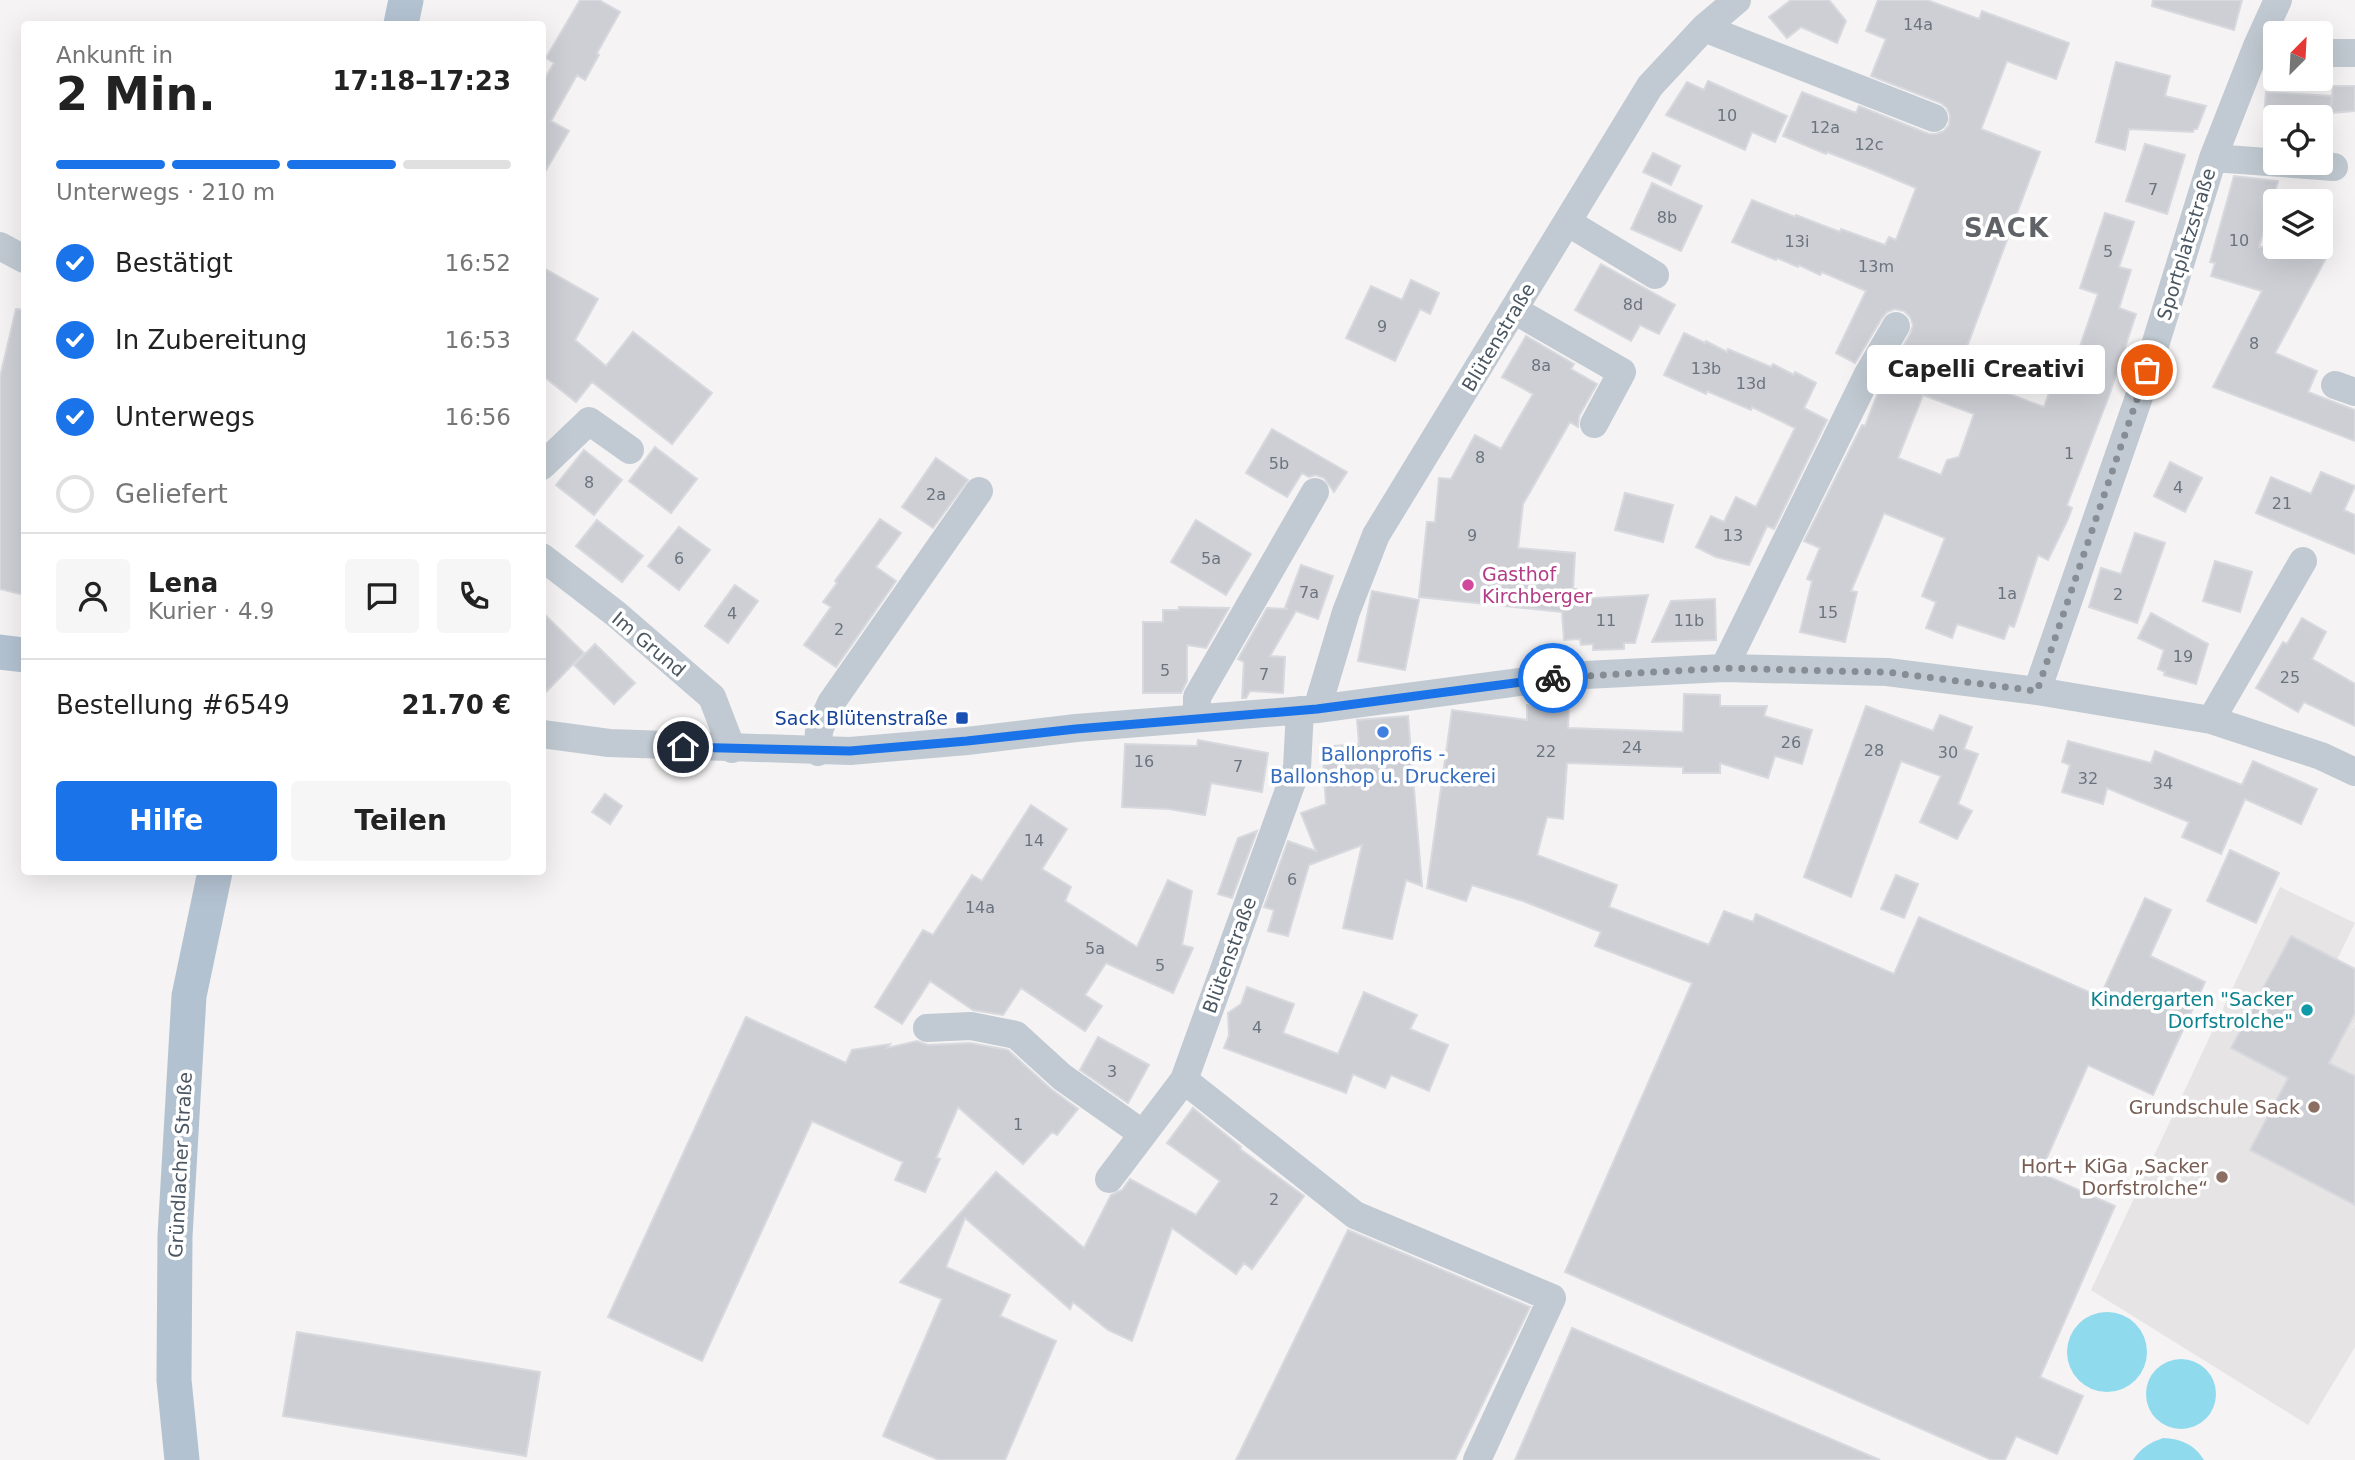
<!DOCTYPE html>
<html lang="de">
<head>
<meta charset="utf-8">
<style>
	:root { --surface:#fff; --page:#f6f6f6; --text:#222; --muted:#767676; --line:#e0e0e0; --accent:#1a73e8 }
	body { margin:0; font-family:"DejaVu Sans",sans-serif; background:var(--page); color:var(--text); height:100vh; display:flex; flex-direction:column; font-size:26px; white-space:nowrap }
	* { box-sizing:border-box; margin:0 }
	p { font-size:23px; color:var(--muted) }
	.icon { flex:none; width:38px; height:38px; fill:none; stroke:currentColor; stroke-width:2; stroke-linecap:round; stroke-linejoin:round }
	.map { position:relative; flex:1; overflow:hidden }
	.details { position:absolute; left:21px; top:21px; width:525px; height:854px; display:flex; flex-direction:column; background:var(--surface); border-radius:7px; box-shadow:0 7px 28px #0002 }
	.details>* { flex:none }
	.needle { width:46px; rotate:24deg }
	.buttons { position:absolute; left:2263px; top:21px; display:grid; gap:14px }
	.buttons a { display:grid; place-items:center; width:70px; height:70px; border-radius:7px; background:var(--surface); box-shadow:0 7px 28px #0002; font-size:35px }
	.pin { position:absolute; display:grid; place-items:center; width:60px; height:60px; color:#fff; margin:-30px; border:4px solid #fff; border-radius:50%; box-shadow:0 2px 7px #0007 }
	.courier { position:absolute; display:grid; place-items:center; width:70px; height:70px; margin:-35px; border:5px solid #1a73e8; border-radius:50%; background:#fff; color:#222; box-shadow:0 2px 9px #0007 }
	.bubble { position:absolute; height:49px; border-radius:7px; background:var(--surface); box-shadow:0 7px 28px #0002; font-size:23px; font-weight:800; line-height:49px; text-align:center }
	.headline em { font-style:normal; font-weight:800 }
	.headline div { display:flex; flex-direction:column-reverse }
	.headline { display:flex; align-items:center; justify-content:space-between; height:119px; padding:0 35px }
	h1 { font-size:46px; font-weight:800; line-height:52px }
	.bar { display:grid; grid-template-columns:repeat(4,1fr); gap:10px 7px; align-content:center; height:84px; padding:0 35px }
	.bar i { height:9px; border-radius:5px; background:var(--line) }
	.bar .selected { background:var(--accent) }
	.bar p { grid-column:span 4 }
	.line { display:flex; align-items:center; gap:18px; padding:0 35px; border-top:2px solid var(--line) }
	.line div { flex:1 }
	.round { display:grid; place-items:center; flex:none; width:74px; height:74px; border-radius:7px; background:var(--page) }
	ol { padding:0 35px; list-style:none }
	li { display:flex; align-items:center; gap:21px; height:77px }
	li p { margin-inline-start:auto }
	li .icon { padding:7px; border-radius:50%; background:var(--accent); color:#fff; stroke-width:4 }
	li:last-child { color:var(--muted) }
	li i { width:38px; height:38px; border:4px solid var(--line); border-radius:50% }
	.primary-button { display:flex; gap:14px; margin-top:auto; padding:14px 35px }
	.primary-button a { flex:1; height:80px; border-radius:7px; background:var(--accent); color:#fff; font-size:28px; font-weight:800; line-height:80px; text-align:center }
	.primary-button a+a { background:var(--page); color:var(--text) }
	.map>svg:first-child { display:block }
</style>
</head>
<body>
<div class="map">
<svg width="2355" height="1460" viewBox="0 0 2355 1460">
	<rect width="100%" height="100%" fill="#f5f3f3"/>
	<path fill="#e6e4e5" d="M2280,887l75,36 -30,61 30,17v21l-4,8 4,-6v323l-47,78 -217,-135z"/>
	<path fill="#90daee" d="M2067 1352a40 40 0 1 1 80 0a40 40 0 1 1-80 0Z
		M2146 1394a35 35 0 1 1 70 0a35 35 0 1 1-70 0Z
		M2163,1438c18,1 31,6 41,22h-71c8,-12 16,-17 30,-22z"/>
	<path fill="#cdcfd5" stroke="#d7d9de" stroke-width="2" fill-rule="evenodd" d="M580,0h19l21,12 -23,41 2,2 -14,25 -8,-5 -26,46 18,10 -27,46v-94l12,-20 -8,-5z
		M1791,0h38l17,21 -9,22 -36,-16 -14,11 -18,-21z
		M1878,0h49l52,19 3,-8 87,32 -13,36 -49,-18 -26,68 59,23 -81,216 42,16 -2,6 45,17 11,-31 13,5 30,-87 -18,-6 25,-75 29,9 -15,45 12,3 -12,38 17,6 -26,79 -43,112 5,3 -4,11 -20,41 -10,-5 -24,72 -5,-2 -5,14 -47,-15 -5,14 -26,-10 10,-26 -14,-6 23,-58 -61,-25 -33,78 6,1 -12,50 -45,-10 12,-51 -5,-2 13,-31 -16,-7 58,-116 3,1 16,-41 29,-51 3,-9 -3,-8 -6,-6 -9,-2 -8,3 -5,6 -27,45 -19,-10 30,-62 -44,-19 -2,3 -21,-10 -1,2 -21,-9 -1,2 -44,-18 20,-42 43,17 1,-2 44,17 1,-3 44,16 4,-8 7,3 20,-52 -45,-19 -44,-17 -1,2 -43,-18 19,-44 54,21 3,-7 70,28h7l8,-3 5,-6 1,-10 -3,-7 -6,-5 -70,-27 15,-37 -20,-8zM1923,395l51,19 -15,43 -12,3 -6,15 -43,-17z
		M2153,0h89l-8,30 -82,-24z
		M2116,62l54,14 -5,20 41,10 -9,23h-3l-1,3 -64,-3 -4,21 -29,-8z
		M1708,81l79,35 -12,26 -23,-10 -7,18 -79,-35 21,-33 17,8z
		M2333,86h22v25l-24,2v4h-67l2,-25 66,4 -1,11z
		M2145,144l40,11 -18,59 -41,-13z
		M1653,153l27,13 -9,19 -28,-13z
		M2234,176l44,5 -19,66h73l-57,106 42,18 -9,21 47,18v31l-142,-54 49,-96 -51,-15 4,-13 -5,-1z
		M1652,183l50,23 -21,45 -50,-22z
		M1601,264l74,41 -16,29 -19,-9 -9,16 -56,-31z
		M542,267l56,32 -23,41 31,26 27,-34 79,61 -40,51 -80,-62 -16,20 -34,-27z
		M1411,280l28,13 -9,21 -10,-5 -25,52 -49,-23 25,-52 31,14z
		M16,309l8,1v285l-24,-6v-212z
		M1684,333l21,10 1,-2 21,11 1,-3 43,18 2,-3 21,11 1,-3 21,11 -12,25 23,12 -53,109 -7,-3 -18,39 -33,-8 -20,-10 15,-31 13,6 12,-25 20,10 39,-79 -43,-21 -1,3 -44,-19 -1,3 -42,-19z
		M1526,336l48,28 -3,5 26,15 -18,32 -1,11 -8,-5 -47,82 -5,44 57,5 -2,36h4v10l71,-4 -13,48h-11v6l-31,1v-6l-12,1 -1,-6 -16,1 -2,-28 -143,-15 8,-75h8l4,-44 12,1 24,-44 26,14 32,-55 -31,-17z
		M1272,429l75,43 -13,20 -10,-14 -8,-3 -7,2 -7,-4 -15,24 -41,-24z
		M655,447l42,32 -26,34 -42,-32z
		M584,450l38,30 -28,35 -38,-30z
		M936,458l32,22 -35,48 -31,-21z
		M2170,462l32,16 -17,34 -31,-16z
		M2321,472l34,14 -11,24 11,5v39l-99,-41 15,-36 40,17z
		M1625,493l48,12 -10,37 -48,-12z
		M880,519l21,14 -25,34 20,14 -60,86 -32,-22 27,-38 -8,-5 14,-19 -2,-2z
		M597,520l46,36 -21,26 -46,-36z
		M1196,520l55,34 -25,41 -55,-33z
		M679,527l31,23 -31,40 -31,-24z
		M2135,533l30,10 -28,80 -48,-16 12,-39 20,6z
		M2215,561l37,11 -12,40 -37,-11z
		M1301,565l32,11 -15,43 -22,-8 -26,45 15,1 -2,36 -33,-2 -4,7h-4l2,-36 -6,-3 29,-51 21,1 -3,-1z
		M735,585l23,16 -30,42 -23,-17z
		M1372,591l47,9 -14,70 -47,-9z
		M1715,599l1,41 -64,2 19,-41z
		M1179,607l50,1 -23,40 -19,-3v36l-6,12h-38v-71h20v-12h16z
		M542,612l42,41 -42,43z
		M2151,613l57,31 -12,40 -32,-9 1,-3 -7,-3 6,-19 -26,-12z
		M2302,618l24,14 -14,27 43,25v42l-51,-24 -6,10 -42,-24 27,-46 4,2z
		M595,644l40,39 -21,21 -40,-39z
		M1684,694l36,1v11h47l-3,10 48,14 -10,34 -27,-8 -7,22 -48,-15v10h-37v-6l-116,-4 -4,56 -16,-2 -10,38 80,30 -8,22 100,38 15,-34 29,11 3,-8 138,60 25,-57 181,80 45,-99 26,12 -21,46 55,26 -52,113 -65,-30 -48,108 75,33 -75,171 43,19 -26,58 -41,-18 -11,24h-13l-427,-188 127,-289 -97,-37 6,-14 -78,-31 -51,-16 -6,16 -39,-13 25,-178 75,10v-15l42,2 -1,21 115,4z
		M1866,706l67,25 7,-16 32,12 -8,22 14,5 -20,50 14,7 -15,28 -37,-17 21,-46 -40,-15 -50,136 -47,-20z
		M1408,716l14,170 -16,-6 -14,59 -49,-11 19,-83 -53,20 -21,71 -20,-5 6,-21 -10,-3 24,-66 28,10 -15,-38 25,-9 -4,-57 37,-3 -2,-24z
		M1198,740l70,13 -6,39 -51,-9 -6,32 -36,-6 -47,-2 3,-63 72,2z
		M2068,741l83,22 4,-12 87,34 11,-24 64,28 -16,35 -56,-25 -24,55 -39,-17 7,-15 -82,-34 -4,16 -41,-12 8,-27 -8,-3z
		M605,794l17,12 -12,18 -18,-12z
		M1031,805l36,24 -25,40 29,18 -6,14 72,46 31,-67 24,11 -10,54 11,3 -20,45 -67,-30 -21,32 17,11 -17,25 -64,-43 -18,27 -30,-5 -43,-29 -28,43 -27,-17 48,-77 10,5 39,-60 10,6z
		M1257,831l-25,67 -14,-4 20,-56z
		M2230,850l49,23 -23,50 -49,-22z
		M1896,875l22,9 -14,34 -23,-9z
		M2291,936l64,33v44l-26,50 26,13v129l-105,-55 38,-72 -57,-30z
		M1247,987l47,17 -11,29 55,21 26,-62 53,23 -7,14 38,16 -19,46 -38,-16 -6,13 -32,-14 -7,19 -122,-45 5,-13 -1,-22 13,-9z
		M746,1017l100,46 6,-13 38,-6 -3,4 30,-7 11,4 42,-2 38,7 43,39 27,20 -21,26 -5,-3 -29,32 -65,-57 -22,51 4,1 -15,33 -30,-12 8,-18 -91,-41 -110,240 -94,-44z
		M1098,1037l51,28 -21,38 -48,-33z
		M1193,1108l48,39 -1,2 64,47 -52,73 -8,-6 -8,11 -64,-46 -40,113 -24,-11 -35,-28 -3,7 -105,-91 -19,49 64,28 -10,21 56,25 -51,119h-66l-56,-24 59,-137 -42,-17 96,-110 88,76 27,-53 11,-5 8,-11 66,36 24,-34 -53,-38z
		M1348,1230l182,77 -15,31 -60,122h-219z
		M1572,1328l308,132h-365z
		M297,1332l243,40 -14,84 -243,-40z"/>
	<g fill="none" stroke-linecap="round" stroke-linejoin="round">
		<path stroke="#c1cad2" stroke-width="28" d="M1704,28l230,90
			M2320,53h35
			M2213,158l121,9
			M1567,222l88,53
			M0,246l24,13
			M1514,310l108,62 -28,52
			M2335,385l20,7
			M542,466l47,-45 41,29
			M542,557l74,57 96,83 20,52
			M1724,668l144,-294 28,-48
			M2037,691l102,-294 74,-239 44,-112 21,-46
			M1317,709l29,-97 30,-77 274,-449 54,-58 33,-28
			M1197,718v-21l118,-205
			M2211,720l92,-159
			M542,734l67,9 241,8 117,-10 109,-13 241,-19 248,-33 159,-8 163,4 150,19 174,29 110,36 34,16
			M818,752l1,-22 12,-27 148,-212
			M927,1028l44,-2 45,9 46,42 81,57
			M1184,1080l171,135 197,83 -75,162
			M1109,1179l75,-99 113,-312 3,-58"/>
		<path stroke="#b3c2d1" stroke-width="35" d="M401,24l5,-24
			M0,652l24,3
			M182,1460l-8,-80 1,-144 14,-240 26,-124"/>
	</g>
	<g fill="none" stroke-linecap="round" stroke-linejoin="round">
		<path stroke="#868d94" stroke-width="7" stroke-dasharray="0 12.6" d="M1553,678l171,-10 108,3 54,1 151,19 110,-321"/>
		<path stroke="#1a73e8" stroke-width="9" d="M683,747l167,4 117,-10 109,-12 241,-20 236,-31"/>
	</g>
	<circle fill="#d1479c" stroke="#fff" stroke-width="2.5" cx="1468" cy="585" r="7"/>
	<rect fill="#1a4fb4" stroke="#fff" stroke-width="2.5" x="955" y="711" width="14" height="14" rx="3.5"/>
	<circle fill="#3f7fe0" stroke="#fff" stroke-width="2.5" cx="1383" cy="732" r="7"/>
	<circle fill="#0f9aa8" stroke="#fff" stroke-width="2.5" cx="2307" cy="1010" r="7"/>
	<g fill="#8d6e63" stroke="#fff" stroke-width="2.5">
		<circle cx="2314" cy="1107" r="7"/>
		<circle cx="2222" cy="1177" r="7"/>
	</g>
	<g text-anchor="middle" stroke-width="7" stroke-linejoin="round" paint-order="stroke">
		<g font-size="16" fill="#6b747e">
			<text x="1918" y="30">14a</text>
			<text x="1727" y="121">10</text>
			<text x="1825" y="133">12a</text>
			<text x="1869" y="150">12c</text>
			<text x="2153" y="195">7</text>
			<text x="1667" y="223">8b</text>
			<text x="2239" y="246">10</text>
			<text x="1797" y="247">13i</text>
			<text x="2108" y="257">5</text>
			<text x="1876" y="272">13m</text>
			<text x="1633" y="310">8d</text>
			<text x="1382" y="332">9</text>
			<text x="2254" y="349">8</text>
			<text x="1541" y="371">8a</text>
			<text x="1706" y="374">13b</text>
			<text x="1751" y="389">13d</text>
			<text x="2069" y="459">1</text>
			<text x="1480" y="463">8</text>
			<text x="1279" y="469">5b</text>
			<text x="589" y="488">8</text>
			<text x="2178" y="493">4</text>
			<text x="936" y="500">2a</text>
			<text x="2282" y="509">21</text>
			<text x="1472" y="541">9</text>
			<text x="1733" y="541">13</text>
			<text x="679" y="564">6</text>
			<text x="1211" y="564">5a</text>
			<text x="1309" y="598">7a</text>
			<text x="2007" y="599">1a</text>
			<text x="2118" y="600">2</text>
			<text x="1828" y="618">15</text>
			<text x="732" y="619">4</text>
			<text x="1606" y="626">11</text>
			<text x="1689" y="626">11b</text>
			<text x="839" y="635">2</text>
			<text x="2183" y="662">19</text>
			<text x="1165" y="676">5</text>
			<text x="1264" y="680">7</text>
			<text x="2290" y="683">25</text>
			<text x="1791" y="748">26</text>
			<text x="1632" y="753">24</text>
			<text x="1874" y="756">28</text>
			<text x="1546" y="757">22</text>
			<text x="1948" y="758">30</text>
			<text x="1144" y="767">16</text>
			<text x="1238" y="772">7</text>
			<text x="2088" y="784">32</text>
			<text x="2163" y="789">34</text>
			<text x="1034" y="846">14</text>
			<text x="1292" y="885">6</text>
			<text x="980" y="913">14a</text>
			<text x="1095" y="954">5a</text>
			<text x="1160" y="971">5</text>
			<text x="1257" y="1033">4</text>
			<text x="1112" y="1077">3</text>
			<text x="1018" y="1130">1</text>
			<text x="1274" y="1205">2</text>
		</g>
		<g font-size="19" fill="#4a5661" stroke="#fff">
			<text transform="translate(2186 244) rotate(-73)" y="7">Sportplatzstraße</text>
			<text transform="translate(1498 337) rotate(-59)" y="7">Blütenstraße</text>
			<text transform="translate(649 644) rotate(40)" y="7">Im Grund</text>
			<text transform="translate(1229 955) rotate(-70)" y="7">Blütenstraße</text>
			<text transform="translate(180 1165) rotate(-87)" y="7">Gründlacher Straße</text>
		</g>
		<g font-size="19" fill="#b23c85" stroke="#fff" text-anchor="start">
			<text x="1482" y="581">Gasthof<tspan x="1482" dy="22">Kirchberger</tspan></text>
		</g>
		<g font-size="19" fill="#164399" stroke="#fff" text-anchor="end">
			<text x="948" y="725">Sack Blütenstraße</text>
		</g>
		<g font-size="19" fill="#366cbe" stroke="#fff">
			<text x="1383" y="761">Ballonprofis -<tspan x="1383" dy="22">Ballonshop u. Druckerei</tspan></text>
		</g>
		<g font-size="19" fill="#0d838f" stroke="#fff" text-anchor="end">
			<text x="2293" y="1006">Kindergarten "Sacker<tspan x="2293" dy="22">Dorfstrolche"</tspan></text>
		</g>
		<g font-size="19" fill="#785e54" stroke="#fff" text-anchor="end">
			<text x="2300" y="1114">Grundschule Sack</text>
			<text x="2208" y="1173">Hort+ KiGa „Sacker<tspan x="2208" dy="22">Dorfstrolche“</tspan></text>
		</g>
		<g font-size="26" font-weight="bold" letter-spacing="2" fill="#5f6368" stroke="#fff">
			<text x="2007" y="237">SACK</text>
		</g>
	</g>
</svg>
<div class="buttons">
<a><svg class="needle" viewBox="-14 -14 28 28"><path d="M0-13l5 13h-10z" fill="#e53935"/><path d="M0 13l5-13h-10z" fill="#767676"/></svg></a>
<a><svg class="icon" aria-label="locate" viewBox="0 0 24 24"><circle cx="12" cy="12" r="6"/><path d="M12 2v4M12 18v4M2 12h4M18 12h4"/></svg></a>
<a><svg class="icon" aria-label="layers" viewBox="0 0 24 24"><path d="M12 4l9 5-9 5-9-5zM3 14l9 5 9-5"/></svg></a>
</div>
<div class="pin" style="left:2147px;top:370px;background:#ea580c"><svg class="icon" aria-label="bag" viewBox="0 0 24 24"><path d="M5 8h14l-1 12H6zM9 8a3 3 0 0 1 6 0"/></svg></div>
<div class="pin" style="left:683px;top:747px;background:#1f2937"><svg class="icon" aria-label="home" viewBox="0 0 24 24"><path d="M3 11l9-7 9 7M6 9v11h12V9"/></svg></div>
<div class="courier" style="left:1553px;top:678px"><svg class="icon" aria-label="bike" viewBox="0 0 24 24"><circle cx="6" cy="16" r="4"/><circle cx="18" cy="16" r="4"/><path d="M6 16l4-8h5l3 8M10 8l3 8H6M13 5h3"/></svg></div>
<div class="bubble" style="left:1867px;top:345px;width:238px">Capelli Creativi</div>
<section class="details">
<div class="headline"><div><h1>2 Min.</h1><p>Ankunft in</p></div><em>17:18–17:23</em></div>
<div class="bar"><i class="selected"></i><i class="selected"></i><i class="selected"></i><i></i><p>Unterwegs · 210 m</p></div>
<ol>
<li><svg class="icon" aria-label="check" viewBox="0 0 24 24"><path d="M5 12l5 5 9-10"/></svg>Bestätigt<p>16:52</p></li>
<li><svg class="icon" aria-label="check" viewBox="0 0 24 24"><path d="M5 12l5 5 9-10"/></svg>In Zubereitung<p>16:53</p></li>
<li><svg class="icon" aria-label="check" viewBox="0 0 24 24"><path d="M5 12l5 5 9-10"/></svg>Unterwegs<p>16:56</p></li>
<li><i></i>Geliefert</li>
</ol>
<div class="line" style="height:126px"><a class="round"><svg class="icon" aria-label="person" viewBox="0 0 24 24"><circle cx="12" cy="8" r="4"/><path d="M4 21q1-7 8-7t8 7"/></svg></a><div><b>Lena</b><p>Kurier · 4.9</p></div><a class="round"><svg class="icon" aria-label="chat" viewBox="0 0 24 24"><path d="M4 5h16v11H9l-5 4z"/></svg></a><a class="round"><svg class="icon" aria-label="phone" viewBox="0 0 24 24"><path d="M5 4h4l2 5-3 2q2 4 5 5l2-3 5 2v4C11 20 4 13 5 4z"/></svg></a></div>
<div class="line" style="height:91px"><div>Bestellung #6549</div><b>21.70 €</b></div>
<div class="primary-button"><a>Hilfe</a><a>Teilen</a></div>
</section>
</div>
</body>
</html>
